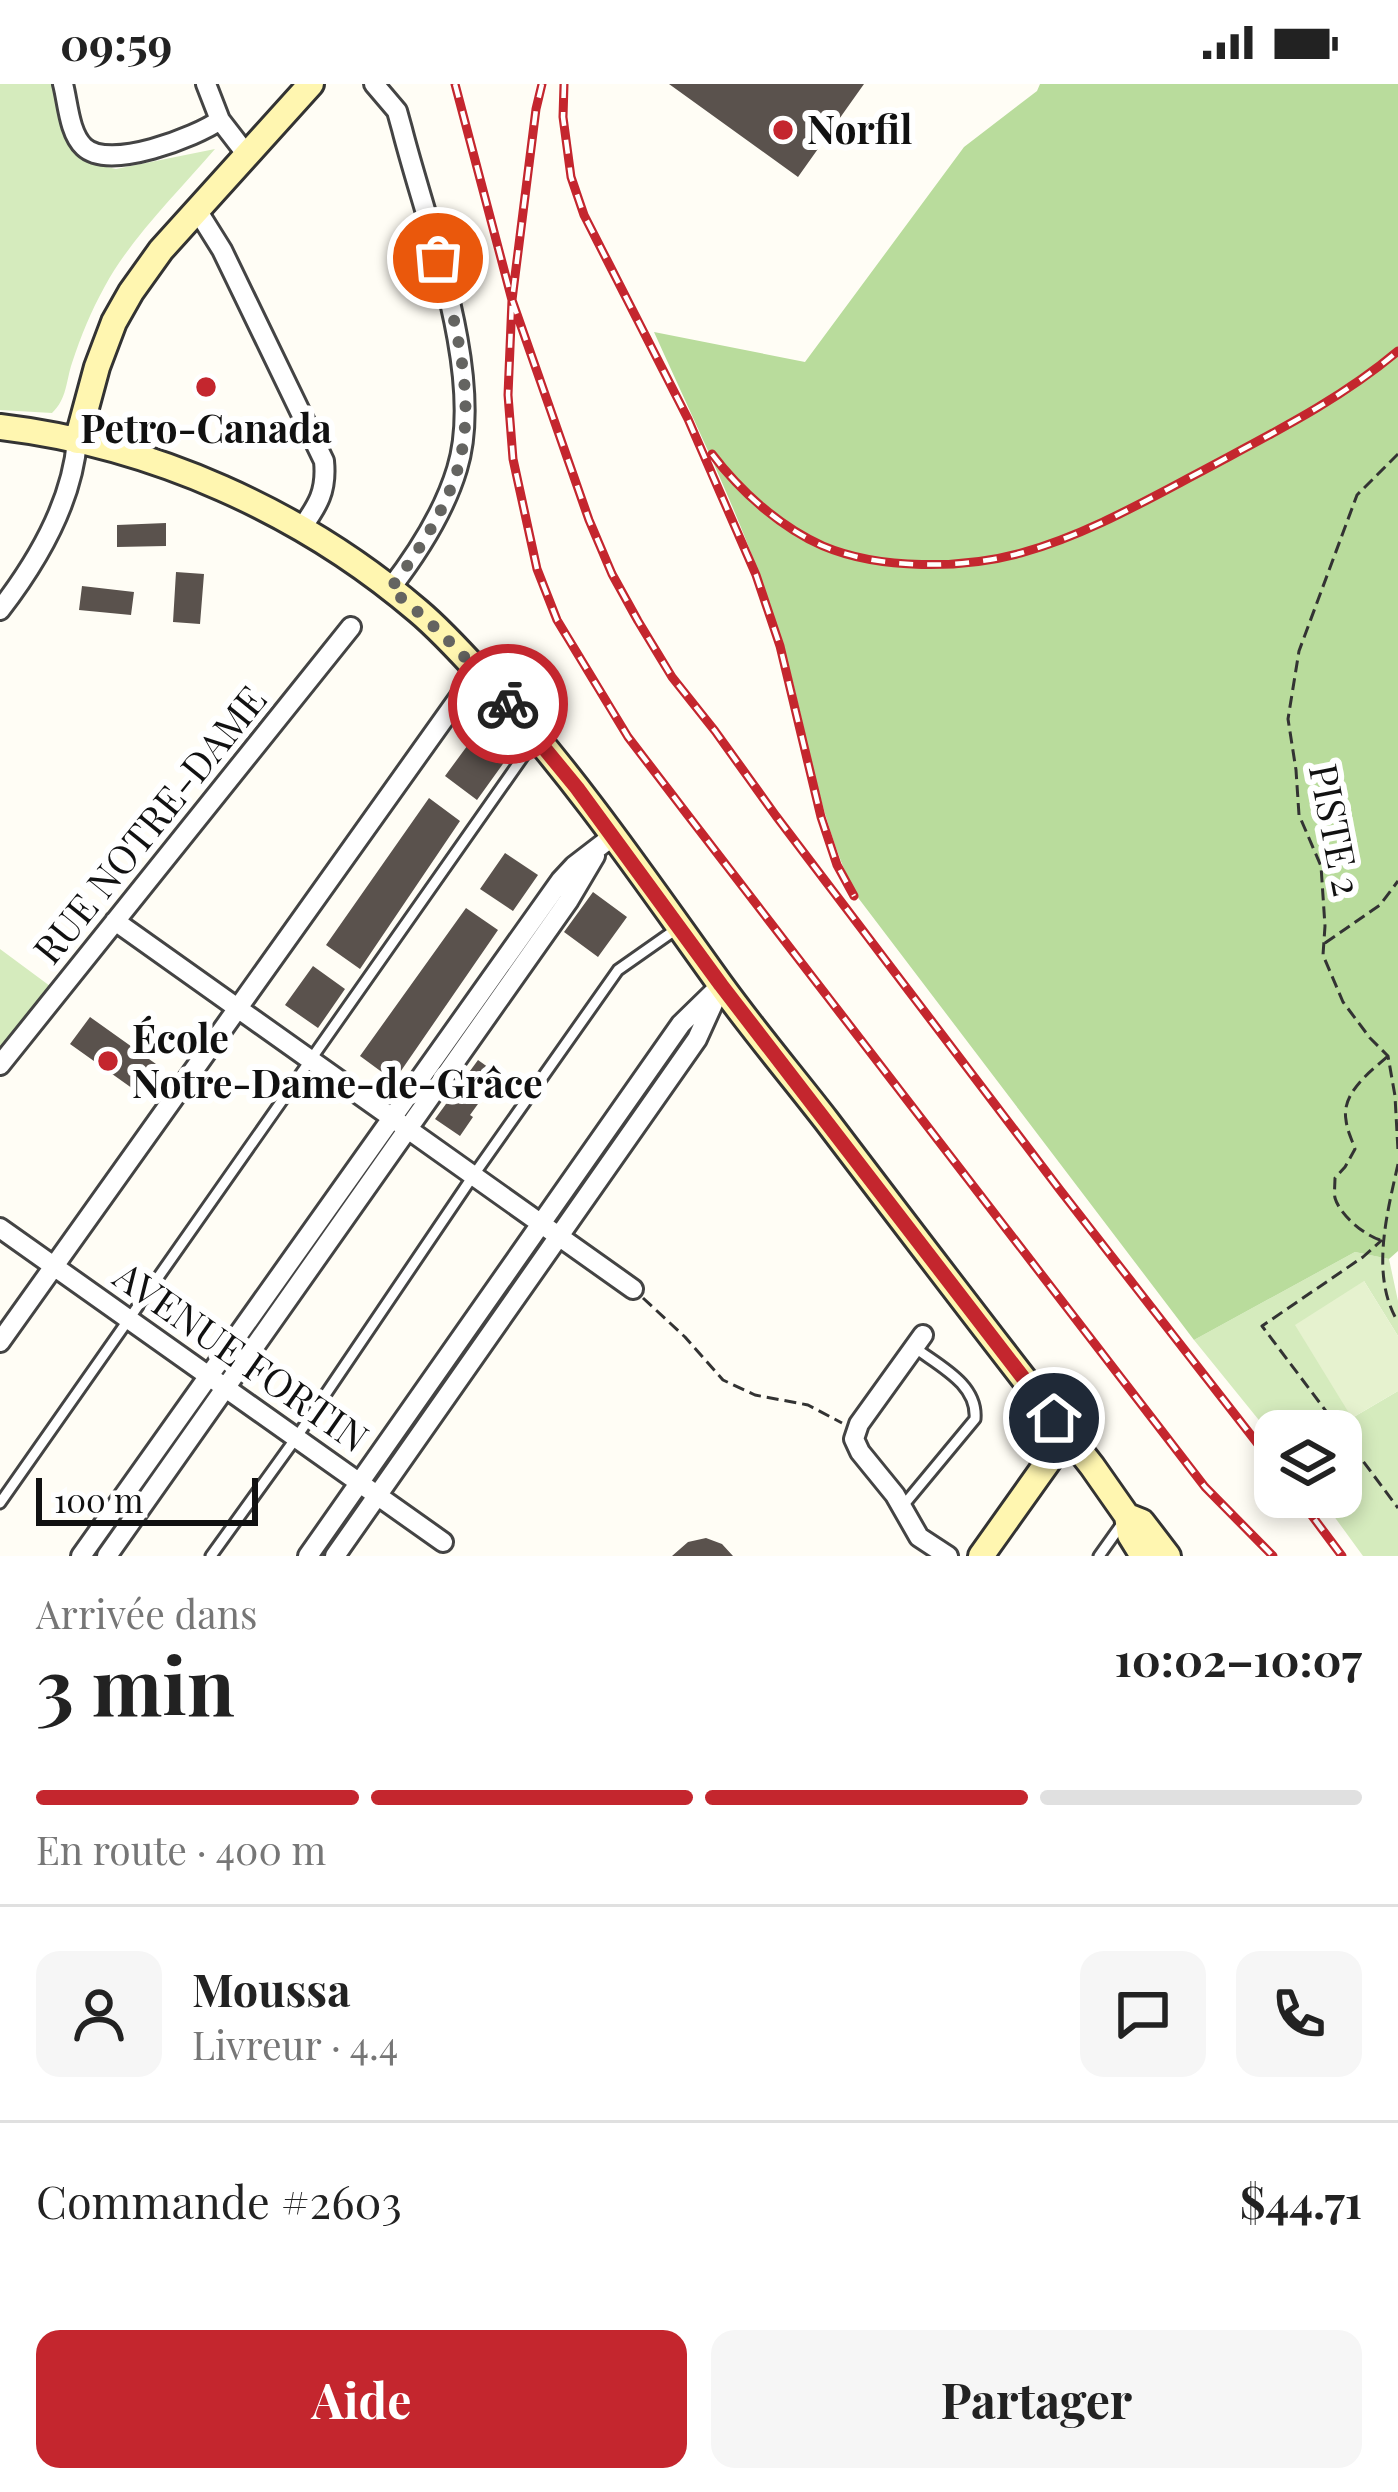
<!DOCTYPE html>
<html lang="fr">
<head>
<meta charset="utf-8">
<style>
	:root { --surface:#fff; --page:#f6f6f6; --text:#222; --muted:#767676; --line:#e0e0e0; --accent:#c4262e }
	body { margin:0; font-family:"Playfair Display",serif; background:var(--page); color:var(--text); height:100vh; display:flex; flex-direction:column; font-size:45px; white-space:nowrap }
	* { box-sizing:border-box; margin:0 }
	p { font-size:39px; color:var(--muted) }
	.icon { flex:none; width:66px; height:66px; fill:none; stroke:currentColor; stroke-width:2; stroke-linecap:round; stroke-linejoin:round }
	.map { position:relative; height:1472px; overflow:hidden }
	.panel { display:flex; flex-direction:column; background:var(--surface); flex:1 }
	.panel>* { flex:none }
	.tools { position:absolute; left:1254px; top:1326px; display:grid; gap:24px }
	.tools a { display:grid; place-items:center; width:108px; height:108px; border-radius:24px; background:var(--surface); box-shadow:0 6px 18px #0003; font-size:60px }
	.scale { position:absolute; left:36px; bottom:30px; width:222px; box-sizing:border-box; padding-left:12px; border:6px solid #111; border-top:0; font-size:33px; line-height:42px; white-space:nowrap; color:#111; -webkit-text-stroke:9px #fff; paint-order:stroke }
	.pin { position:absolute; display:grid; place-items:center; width:102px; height:102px; color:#fff; margin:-51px; border:6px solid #fff; border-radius:50%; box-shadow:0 3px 12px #0007 }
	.courier { position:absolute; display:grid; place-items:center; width:120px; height:120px; margin:-60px; border:9px solid #c4262e; border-radius:50%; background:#fff; color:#222; box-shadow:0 3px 15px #0007 }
	.summary em { font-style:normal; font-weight:700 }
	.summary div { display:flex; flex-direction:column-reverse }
	.summary { display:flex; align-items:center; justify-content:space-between; height:204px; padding:0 36px }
	h1 { font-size:78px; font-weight:700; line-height:90px }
	.bar { display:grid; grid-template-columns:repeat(4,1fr); gap:18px 12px; align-content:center; height:144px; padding:0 36px }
	.bar i { height:15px; border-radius:9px; background:var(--line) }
	.bar .selected { background:var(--accent) }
	.bar p { grid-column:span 4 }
	.line { display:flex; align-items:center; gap:30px; padding:0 36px; border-top:3px solid var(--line) }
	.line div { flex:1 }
	.round { display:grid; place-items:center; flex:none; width:126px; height:126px; border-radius:24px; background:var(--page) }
	.action { display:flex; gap:24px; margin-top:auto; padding:24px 36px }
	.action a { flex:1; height:138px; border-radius:24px; background:var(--accent); color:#fff; font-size:48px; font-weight:700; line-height:138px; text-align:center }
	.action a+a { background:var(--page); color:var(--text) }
	.status { display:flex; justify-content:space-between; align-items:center; height:84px; padding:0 60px; background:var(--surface); direction:ltr }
	.status svg { height:33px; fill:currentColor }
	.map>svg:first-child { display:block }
</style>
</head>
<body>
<div class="status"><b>09:59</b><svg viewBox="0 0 49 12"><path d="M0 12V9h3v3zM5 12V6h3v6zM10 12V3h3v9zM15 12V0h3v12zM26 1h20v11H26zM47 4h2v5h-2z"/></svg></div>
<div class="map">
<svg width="1398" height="1472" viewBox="0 0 1398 1472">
	<rect width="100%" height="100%" fill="#fffdf5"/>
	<path fill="#d5ebbd" d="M0,0h54c10,43 11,76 62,85l99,-20c-35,41 -85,90 -110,137 -14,25 -24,50 -33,77 -6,18 -5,36 -20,50l-52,-3z
		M0,865l50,37 -50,64z
		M1355,1168l34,7 9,42v35l-34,-55 -12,137 46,-27v165h-35l-43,-59h21v-66h-66v9l-81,-100z"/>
	<path fill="#b9dc9c" d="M1040,0h358v1167l-9,8 -34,-7 -161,88 -338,-445c-40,-80 -49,-171 -75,-256 -32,-106 -82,-207 -127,-307l151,30 159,-215 73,-56z"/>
	<path fill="#e6f2cf" d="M1364,1197l34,55v55l-46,27 -57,-93z"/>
	<path fill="#5a524d" d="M669,0h195l-66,93z
		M166,439v23l-49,1v-22z
		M176,488l28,2 -4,50 -27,-2z
		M82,502l52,6 -3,23 -52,-5z
		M473,654l32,23 -28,39 -32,-24z
		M429,714l31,23 -100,148 -34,-24z
		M505,769l33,22 -25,36 -33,-22z
		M593,808l34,25 -29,40 -34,-25z
		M466,824l32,22 -104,151 -34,-25z
		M313,882l32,23 -27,39 -33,-23z
		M90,933l66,47 -20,27 -66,-47z
		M478,976l21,15 -29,40 3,2 -13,19 -25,-17z
		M706,1454l16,6 11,12h-61l16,-14z"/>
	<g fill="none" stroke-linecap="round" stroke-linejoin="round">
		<defs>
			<path id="lane" d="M0,1419l534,-762
				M902,1423l73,-88c3,-35 -36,-53 -61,-72
				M211,1472l85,-118 177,-262 145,-206 57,-40
				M1099,1472l25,-35"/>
			<path id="street" d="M63,0c5,19 6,49 21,63 25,24 112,-10 136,-27
				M206,0l14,36 27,35
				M374,0l23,27 5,18c24,95 84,246 55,340 -13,43 -40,85 -67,120
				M197,126l25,40 102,211c3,30 -6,44 -23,68
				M0,526c37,-48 72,-107 77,-169
				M115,837l518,368
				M0,981l351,-438
				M0,1144l443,314
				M923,1251l-64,89 -5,15 6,13 35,43 24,42 29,19
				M0,1258l478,-671
				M81,1472l480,-676 13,-14 39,-30
				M107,1472l462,-656 26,-44
				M308,1472l373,-532 40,-39
				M335,1472l362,-517 20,-44"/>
			<path id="secondary" d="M0,343c152,18 301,84 418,184 25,21 48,47 70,71 86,93 158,199 232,302 34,47 71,91 106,136 88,116 176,232 266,346l35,50 3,19 13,21
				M77,357l20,-74 17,-45 17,-30 30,-42 150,-166
				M1127,1432l15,6 26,34
				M981,1472l86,-121"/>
		</defs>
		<use href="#lane" stroke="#444" stroke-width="15"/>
		<use href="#street" stroke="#444" stroke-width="24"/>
		<use href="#secondary" stroke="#333" stroke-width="30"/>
		<path stroke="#333" stroke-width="3" stroke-dasharray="12 6" stroke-linecap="butt" d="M1398,370l-41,41 -58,156 -11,68 8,51 3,45 22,51 4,60 -2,29 20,47 27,36 18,18 7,40 3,55
			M1325,859l55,-38 18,-24
			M1398,1080c-11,50 -28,112 0,158
			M1380,1156c-16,-5 -40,-25 -45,-42 -1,-4 0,-16 0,-20l10,-11 10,-18c-3,-9 -8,-19 -9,-29 -5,-27 24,-48 42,-64
			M643,1214l42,39 38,43 32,15 53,10 34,18
			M1341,1347l-79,-105 101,-69 19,-17
			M1342,1349l56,75"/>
		<use href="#lane" stroke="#fff" stroke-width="9"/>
		<use href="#street" stroke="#fff" stroke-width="18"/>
		<use href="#secondary" stroke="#fff6b0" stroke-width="24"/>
		<defs>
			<path id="rail" d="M455,0l57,216 77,220 23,54 26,47 34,56 43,54 61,85 284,374 215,276
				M542,0l-6,25 -24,191 -4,95 5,64 24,110 20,51 71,117 62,81 515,669 68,69
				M564,0l-1,33 8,60 13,38 104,204 68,156 24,71 41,171 16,48 17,31
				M712,370c28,37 68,73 111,92 57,24 140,23 198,7 65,-18 124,-52 183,-83 67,-36 136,-70 194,-119
				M1298,1413l44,59"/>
		</defs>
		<use href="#rail" stroke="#c4262e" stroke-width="9"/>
		<use href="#rail" stroke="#fff" stroke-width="4.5" stroke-dasharray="14" stroke-linecap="butt"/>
	</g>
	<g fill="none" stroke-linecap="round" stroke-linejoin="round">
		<path stroke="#646461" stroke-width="12" stroke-dasharray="0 21.6" d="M438,174c18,66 39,142 20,210 -13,43 -41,86 -68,121 44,34 81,74 118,115"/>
		<path stroke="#c4262e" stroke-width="15" d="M508,620l69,84 144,197 333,433"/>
	</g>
	<g fill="#c4262e" stroke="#fff" stroke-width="4.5">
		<circle cx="783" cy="46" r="12"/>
		<circle cx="206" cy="303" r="12"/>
		<circle cx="108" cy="977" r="12"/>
	</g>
	<g text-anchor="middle" stroke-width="12" stroke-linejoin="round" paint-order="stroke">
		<g font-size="39" font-weight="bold" fill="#111" stroke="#fff" text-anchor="start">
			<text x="807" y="60">Norfil</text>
			<text x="206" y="359" text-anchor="middle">Petro-Canada</text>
			<text x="132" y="969">École<tspan x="132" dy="45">Notre-Dame-de-Grâce</tspan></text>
		</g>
		<g font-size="39" fill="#111" stroke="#fff">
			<text transform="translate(150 741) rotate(-51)" y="14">RUE NOTRE-DAME</text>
			<text transform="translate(1335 746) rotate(79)" y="14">PISTE 2</text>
			<text transform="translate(241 1273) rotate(35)" y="14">AVENUE FORTIN</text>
		</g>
	</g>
</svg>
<div class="tools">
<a><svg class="icon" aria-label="layers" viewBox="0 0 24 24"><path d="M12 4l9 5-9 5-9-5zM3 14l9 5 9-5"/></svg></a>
</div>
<div class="scale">100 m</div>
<div class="pin" style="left:438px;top:174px;background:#ea580c"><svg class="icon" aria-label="bag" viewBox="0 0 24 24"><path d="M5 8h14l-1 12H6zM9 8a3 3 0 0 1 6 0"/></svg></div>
<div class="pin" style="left:1054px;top:1334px;background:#1f2937"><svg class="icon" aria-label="home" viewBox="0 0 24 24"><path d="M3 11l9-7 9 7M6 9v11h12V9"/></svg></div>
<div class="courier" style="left:508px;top:620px"><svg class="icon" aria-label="bike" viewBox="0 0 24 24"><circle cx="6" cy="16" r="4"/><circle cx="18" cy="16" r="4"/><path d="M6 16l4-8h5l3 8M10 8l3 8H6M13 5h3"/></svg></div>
</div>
<section class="panel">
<div class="summary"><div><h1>3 min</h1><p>Arrivée dans</p></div><em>10:02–10:07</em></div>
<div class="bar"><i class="selected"></i><i class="selected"></i><i class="selected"></i><i></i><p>En route · 400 m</p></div>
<div class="line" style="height:216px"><a class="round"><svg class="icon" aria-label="person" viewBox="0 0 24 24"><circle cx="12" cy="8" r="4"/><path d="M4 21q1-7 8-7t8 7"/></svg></a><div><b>Moussa</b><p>Livreur · 4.4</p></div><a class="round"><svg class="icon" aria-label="chat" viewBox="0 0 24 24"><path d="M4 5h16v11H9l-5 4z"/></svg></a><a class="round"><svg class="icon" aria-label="phone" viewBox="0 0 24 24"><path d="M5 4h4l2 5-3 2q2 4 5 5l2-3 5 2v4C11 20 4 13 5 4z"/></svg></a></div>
<div class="line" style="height:156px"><div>Commande #2603</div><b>$44.71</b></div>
<div class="action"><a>Aide</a><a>Partager</a></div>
</section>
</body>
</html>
